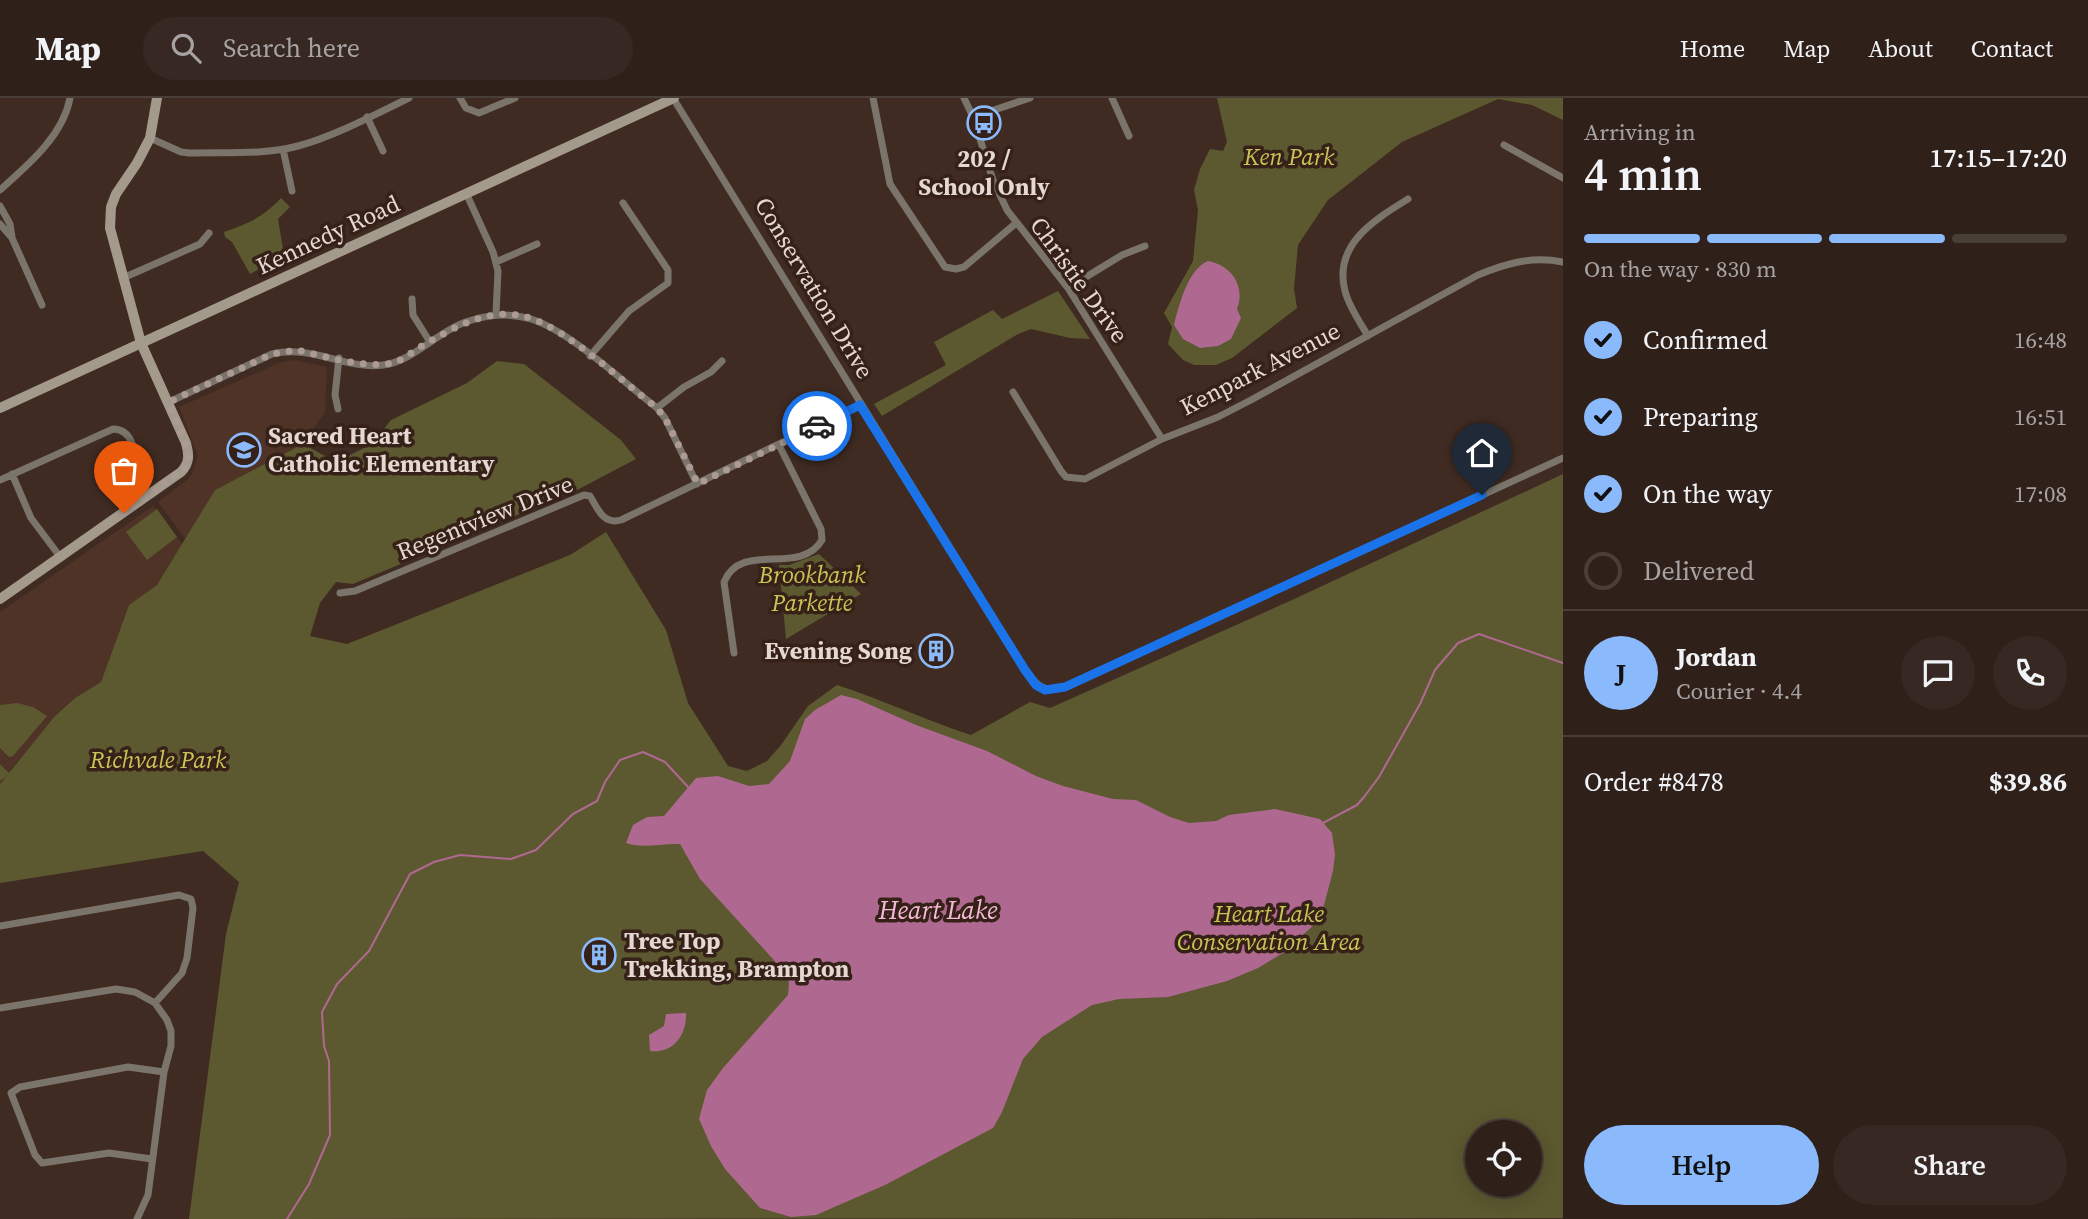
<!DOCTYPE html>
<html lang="en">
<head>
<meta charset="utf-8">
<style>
	:root { --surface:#2f201a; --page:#372823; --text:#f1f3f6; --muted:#a7a3a2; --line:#4a3e39; --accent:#8bbafc }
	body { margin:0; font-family:"Source Serif 4",serif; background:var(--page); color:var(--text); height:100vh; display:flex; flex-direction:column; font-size:26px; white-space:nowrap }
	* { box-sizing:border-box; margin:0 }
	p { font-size:23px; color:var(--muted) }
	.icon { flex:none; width:38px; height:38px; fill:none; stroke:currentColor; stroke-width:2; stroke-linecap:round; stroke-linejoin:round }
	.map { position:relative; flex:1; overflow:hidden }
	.drawer { display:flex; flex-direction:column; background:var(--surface); width:525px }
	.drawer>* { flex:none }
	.fabs { position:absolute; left:1465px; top:1022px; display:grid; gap:14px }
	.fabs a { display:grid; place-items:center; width:77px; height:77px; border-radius:50%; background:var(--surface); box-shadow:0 4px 18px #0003,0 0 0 2px var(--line); font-size:35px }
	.pin { position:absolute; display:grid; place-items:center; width:60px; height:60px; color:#fff; margin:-72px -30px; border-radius:50% 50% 50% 0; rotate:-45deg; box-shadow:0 0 7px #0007 }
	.pin .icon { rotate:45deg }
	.courier { position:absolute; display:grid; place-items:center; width:70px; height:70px; margin:-35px; border:5px solid #1a73e8; border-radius:50%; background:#fff; color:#222; box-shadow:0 2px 9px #0007 }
	.head em { font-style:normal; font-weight:600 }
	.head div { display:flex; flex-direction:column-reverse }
	.head { display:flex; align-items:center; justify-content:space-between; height:119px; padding:0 21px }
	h1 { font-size:46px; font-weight:600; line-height:52px }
	.bar { display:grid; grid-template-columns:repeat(4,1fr); gap:10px 7px; align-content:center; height:84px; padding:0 21px }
	.bar i { height:9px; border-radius:5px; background:var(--line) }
	.bar .selected { background:var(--accent) }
	.bar p { grid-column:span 4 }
	.line { display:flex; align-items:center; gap:18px; padding:0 21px; border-top:2px solid var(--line) }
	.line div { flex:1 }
	.round { display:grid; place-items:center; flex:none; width:74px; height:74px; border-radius:37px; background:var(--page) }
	ol { padding:0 21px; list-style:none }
	li { display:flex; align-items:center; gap:21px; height:77px }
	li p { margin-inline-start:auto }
	li .icon { padding:7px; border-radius:50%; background:var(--accent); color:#111; stroke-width:4 }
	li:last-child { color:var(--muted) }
	li i { width:38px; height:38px; border:4px solid var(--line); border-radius:50% }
	.action { display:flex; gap:14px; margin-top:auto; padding:14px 21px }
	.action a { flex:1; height:80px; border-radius:42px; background:var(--accent); color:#111; font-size:28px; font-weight:600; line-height:80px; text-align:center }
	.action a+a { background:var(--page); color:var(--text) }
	header { display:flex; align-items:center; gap:42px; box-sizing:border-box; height:98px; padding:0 35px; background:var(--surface); border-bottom:2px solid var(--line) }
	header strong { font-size:33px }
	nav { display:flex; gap:38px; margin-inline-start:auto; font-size:24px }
	.search { width:490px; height:63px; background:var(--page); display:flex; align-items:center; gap:18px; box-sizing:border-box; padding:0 24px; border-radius:38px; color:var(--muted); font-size:26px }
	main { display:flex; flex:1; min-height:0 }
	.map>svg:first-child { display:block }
</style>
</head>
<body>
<header>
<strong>Map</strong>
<div class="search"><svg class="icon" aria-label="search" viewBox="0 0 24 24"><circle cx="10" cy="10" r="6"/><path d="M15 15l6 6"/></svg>Search here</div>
<nav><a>Home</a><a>Map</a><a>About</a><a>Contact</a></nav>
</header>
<main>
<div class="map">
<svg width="1563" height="1121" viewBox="0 0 1563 1121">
	<rect width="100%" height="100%" fill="#3f2b22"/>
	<path fill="#4e3326" d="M294,262l33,7 -2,45 -22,32 -88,46 -29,50 -28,-38 30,-23 4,-6 6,-17 -19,-49 100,-44z
		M153,408l30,39 -26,40 -28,20 -28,77 -26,16 -21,19 -54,67v-172z"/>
	<path fill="#5c5930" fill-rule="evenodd" d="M1217,0h346v22l-31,-15 -34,-6 -96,43 -74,58 -30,45 -4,44 3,19 -65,50 -16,7h-22l-11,-5 -15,-16 4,-17 -8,-14 29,-52 5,-51 -4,-20 6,-21 10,-20 13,2 4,-9z
		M281,100l9,9 -12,12 6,36 -34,19 -18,-32 -7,-5 -1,-5c25,-9 38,-14 57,-34z
		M1058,193l32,48 -20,-1 -39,-9 -13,5 -136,82 -8,-12 72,-39 -12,-23 59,-32 9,9z
		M497,263l27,3 97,76 15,19 -57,30 -226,95 -17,-2 -16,21 -10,33 37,8 223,-89 36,-23 60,98 22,73 40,63 19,5 20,-10 14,-16 27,-39 29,-21c46,15 88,35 134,50l59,-33 20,6 242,-108 271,-126v744l-1374,1 37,-285 13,-52 -36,-31 -203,32v-99l6,-7 -6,4v-17l9,9 45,-56 21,-19 26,-16 28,-77 28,-20 58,-95 88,-46 33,18 36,-18 19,-24 76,-37zM1477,1034h53v53h-53z
		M157,411l20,28 -30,23 -21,-28z
		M819,456l42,40 -75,45 -7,-74h10z
		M17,605l16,4 14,9 -34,40 -4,1 -9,-9v-43z"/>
	<path fill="#af6990" d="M1208,163c23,4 38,25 29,48l4,9 -10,21 -13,7 -18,2 -17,-9 -9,-14c5,-20 14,-56 34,-64z
		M841,597l16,4 59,26 71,26 49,25 27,10 50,13 23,1 34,17 19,6 27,-2 13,-6 46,-6 45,10 12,14 3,21 -2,17 -9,34 -8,18 -33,30 -25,15 -31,13 -59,16 -49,2 -27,6 -50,32 -19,22 -21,53 -9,16 -108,57 -69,30 -25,2 -31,-9 -35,-39 -14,-23 -12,-27 8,-29 16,-22 65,-73 1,-13 -7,-13 -82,-90 -20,-35c-18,-1 -38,5 -54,-1l7,-18 14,-8 17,-1 32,-38 22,-2 31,10 20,-2 21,-23 15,-42 10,-9z
		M686,915c1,22 -13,41 -36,38l-1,-16 15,-9 2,-12z"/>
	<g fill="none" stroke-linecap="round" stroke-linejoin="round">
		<path stroke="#af6990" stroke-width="2" d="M1323,725l34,-18 7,-8 15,-20 41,-73 15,-34 23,-27 21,-9 84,29
			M287,1121l22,-35 21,-49 -1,-74 -5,-15 -2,-34 15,-28 32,-33 41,-77 24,-12 26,-7 51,4 25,-9 37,-36 24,-13 8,-19 15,-22 23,-8 22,10 24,26"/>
		<path stroke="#7a746b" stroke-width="7" d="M460,0l6,10 13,5 36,-15
			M673,0l352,572c12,16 19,23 40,17l498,-229
			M873,0l17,86 55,83 11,2 8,-2 51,-43
			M964,0l9,19 20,63 14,30 61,78 94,151
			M1112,0l17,38
			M367,19l16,34
			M973,19l57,-19
			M150,40l31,14 8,1c36,-1 75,2 109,-7 35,-9 78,-32 111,-48
			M1504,47l59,33
			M283,51l9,42
			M0,92c28,-25 63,-54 70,-92
			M467,97l26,57 5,19 -2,43
			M0,108l10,18 2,13
			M0,126l12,14 30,67
			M496,164l41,-18
			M123,180l77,-34 9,-11
			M1068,190l54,-33 23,-9
			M412,201l1,16 17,27
			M1368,238c-8,-14 -19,-29 -23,-45 -12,-46 29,-71 63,-92
			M590,258l39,-45 39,-28v-13l-45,-67
			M1013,294l48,79 5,6 19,2 77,-40 56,-22 33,-17 227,-125c29,-12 54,-19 85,-13
			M169,304l103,-48c40,-10 74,16 111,11 30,-4 52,-31 80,-42 21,-8 46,-11 68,-4 39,12 92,63 126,89l8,10 32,66
			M657,310l27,-21 27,-15 11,-11
			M338,311l-3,-14 4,-37
			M12,376l19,44 30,40
			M0,382l113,-51c20,0 22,23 23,39
			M340,495l15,-2 229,-96 6,1c8,13 13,29 31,24l239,-115
			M734,555l-10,-71c17,-42 76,-5 98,-42l-1,-11 -42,-84
			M0,828l179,-31 12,4 2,9 -6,50 -5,15 -27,30
			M0,910l116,-19 19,3 20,11 12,17 4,11v15l-7,26 -16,123 -11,24
			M152,1061l-43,-6 -67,10 -7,-8 -24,-62 9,-6 108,-20 36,5"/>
		<path stroke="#a49a8c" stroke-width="10" d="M0,310l674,-310
			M0,501l181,-127c9,-9 8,-18 5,-29l-45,-100 -31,-115 1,-21 5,-13 21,-31 13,-25 7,-40"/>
	</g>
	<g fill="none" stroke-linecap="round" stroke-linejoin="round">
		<path stroke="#ab9b94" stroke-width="7" stroke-dasharray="0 12.6" d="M124,415l62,-46 3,-13 -20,-52 103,-48 25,-4c26,6 70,19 95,13 12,-3 18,-10 28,-16 34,-19 69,-42 110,-29 39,13 93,64 127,90l8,10 33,66 119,-58"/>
		<path stroke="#1a73e8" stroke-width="9" d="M817,328l43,-21 165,265 11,15 9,5 20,-3 417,-192"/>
	</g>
	<defs>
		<symbol id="bus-ring" viewBox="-11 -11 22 22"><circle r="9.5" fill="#352118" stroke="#8bbafc" stroke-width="1.5"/><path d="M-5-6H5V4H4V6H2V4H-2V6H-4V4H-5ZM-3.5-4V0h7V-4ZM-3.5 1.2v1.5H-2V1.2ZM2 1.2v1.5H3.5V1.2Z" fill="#8bbafc"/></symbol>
		<symbol id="school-ring" viewBox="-11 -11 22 22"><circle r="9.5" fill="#352118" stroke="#8bbafc" stroke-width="1.5"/><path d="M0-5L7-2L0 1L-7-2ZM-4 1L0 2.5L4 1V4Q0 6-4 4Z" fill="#8bbafc"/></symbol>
		<symbol id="building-ring" viewBox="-11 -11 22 22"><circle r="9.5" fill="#352118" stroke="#8bbafc" stroke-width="1.5"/><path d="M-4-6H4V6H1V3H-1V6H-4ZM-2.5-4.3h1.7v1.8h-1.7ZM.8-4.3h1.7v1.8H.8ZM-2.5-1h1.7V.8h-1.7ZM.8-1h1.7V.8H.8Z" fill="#8bbafc"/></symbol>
	</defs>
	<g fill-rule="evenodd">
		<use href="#bus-ring" x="965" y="6" width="38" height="38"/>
		<use href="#school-ring" x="225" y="333" width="38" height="38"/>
		<use href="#building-ring" x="917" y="534" width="38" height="38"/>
		<use href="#building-ring" x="580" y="838" width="38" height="38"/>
	</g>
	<g text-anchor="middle" stroke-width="7" stroke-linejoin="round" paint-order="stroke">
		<g font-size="24" font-style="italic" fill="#cac356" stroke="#352118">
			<text x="1289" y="67">Ken Park</text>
			<text x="812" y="485">Brookbank<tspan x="812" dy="28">Parkette</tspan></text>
			<text x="158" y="670">Richvale Park</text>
			<text x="1269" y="824">Heart Lake<tspan x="1269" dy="28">Conservation Area</tspan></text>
		</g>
		<g font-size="24" font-weight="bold" fill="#e5d7d1" stroke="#352118" text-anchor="start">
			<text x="984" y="69" text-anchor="middle">202 /<tspan x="984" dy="28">School Only</tspan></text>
			<text x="268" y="346">Sacred Heart<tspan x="268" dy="28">Catholic Elementary</tspan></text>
			<text x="912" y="561" text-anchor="end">Evening Song</text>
			<text x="624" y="851">Tree Top<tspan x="624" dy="28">Trekking, Brampton</tspan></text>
		</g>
		<g font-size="24" fill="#e5d7d1" stroke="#352118">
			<text transform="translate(328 137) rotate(-25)" y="8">Kennedy Road</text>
			<text transform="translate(1079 182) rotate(54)" y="8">Christie Drive</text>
			<text transform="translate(814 190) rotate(59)" y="8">Conservation Drive</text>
			<text transform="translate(1260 271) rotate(-27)" y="8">Kenpark Avenue</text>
			<text transform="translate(485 420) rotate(-22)" y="8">Regentview Drive</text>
		</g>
		<g font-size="26" font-style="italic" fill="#f4b9d7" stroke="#352118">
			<text x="938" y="821">Heart Lake</text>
		</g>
	</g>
</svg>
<div class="fabs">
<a><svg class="icon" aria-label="locate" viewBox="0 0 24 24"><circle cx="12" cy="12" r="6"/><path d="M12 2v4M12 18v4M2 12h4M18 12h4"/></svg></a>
</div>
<div class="pin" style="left:124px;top:415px;background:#ea580c"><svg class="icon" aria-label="bag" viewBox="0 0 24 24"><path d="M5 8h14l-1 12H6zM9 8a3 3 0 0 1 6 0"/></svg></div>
<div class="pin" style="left:1482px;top:397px;background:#1f2937"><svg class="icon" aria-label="home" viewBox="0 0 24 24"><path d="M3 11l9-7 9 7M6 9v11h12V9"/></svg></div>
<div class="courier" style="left:817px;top:328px"><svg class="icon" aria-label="car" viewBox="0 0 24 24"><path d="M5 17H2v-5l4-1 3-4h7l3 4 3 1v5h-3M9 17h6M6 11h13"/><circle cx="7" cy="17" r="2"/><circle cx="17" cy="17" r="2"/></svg></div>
</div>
<section class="drawer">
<div class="head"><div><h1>4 min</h1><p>Arriving in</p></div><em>17:15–17:20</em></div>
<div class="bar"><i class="selected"></i><i class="selected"></i><i class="selected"></i><i></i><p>On the way · 830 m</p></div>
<ol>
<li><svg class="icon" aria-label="check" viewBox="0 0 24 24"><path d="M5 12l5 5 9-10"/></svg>Confirmed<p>16:48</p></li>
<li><svg class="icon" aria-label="check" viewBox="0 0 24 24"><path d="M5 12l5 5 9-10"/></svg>Preparing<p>16:51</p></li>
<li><svg class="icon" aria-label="check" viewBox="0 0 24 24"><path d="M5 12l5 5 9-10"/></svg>On the way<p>17:08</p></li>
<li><i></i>Delivered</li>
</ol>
<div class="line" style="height:126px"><b class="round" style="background:var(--accent);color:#111">J</b><div><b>Jordan</b><p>Courier · 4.4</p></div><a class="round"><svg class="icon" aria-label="chat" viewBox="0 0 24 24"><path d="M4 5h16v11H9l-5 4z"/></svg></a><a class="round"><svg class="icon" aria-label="phone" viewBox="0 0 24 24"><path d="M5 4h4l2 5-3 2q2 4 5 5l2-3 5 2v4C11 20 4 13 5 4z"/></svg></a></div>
<div class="line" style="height:91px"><div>Order #8478</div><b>$39.86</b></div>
<div class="action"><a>Help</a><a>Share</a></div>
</section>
</main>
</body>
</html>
